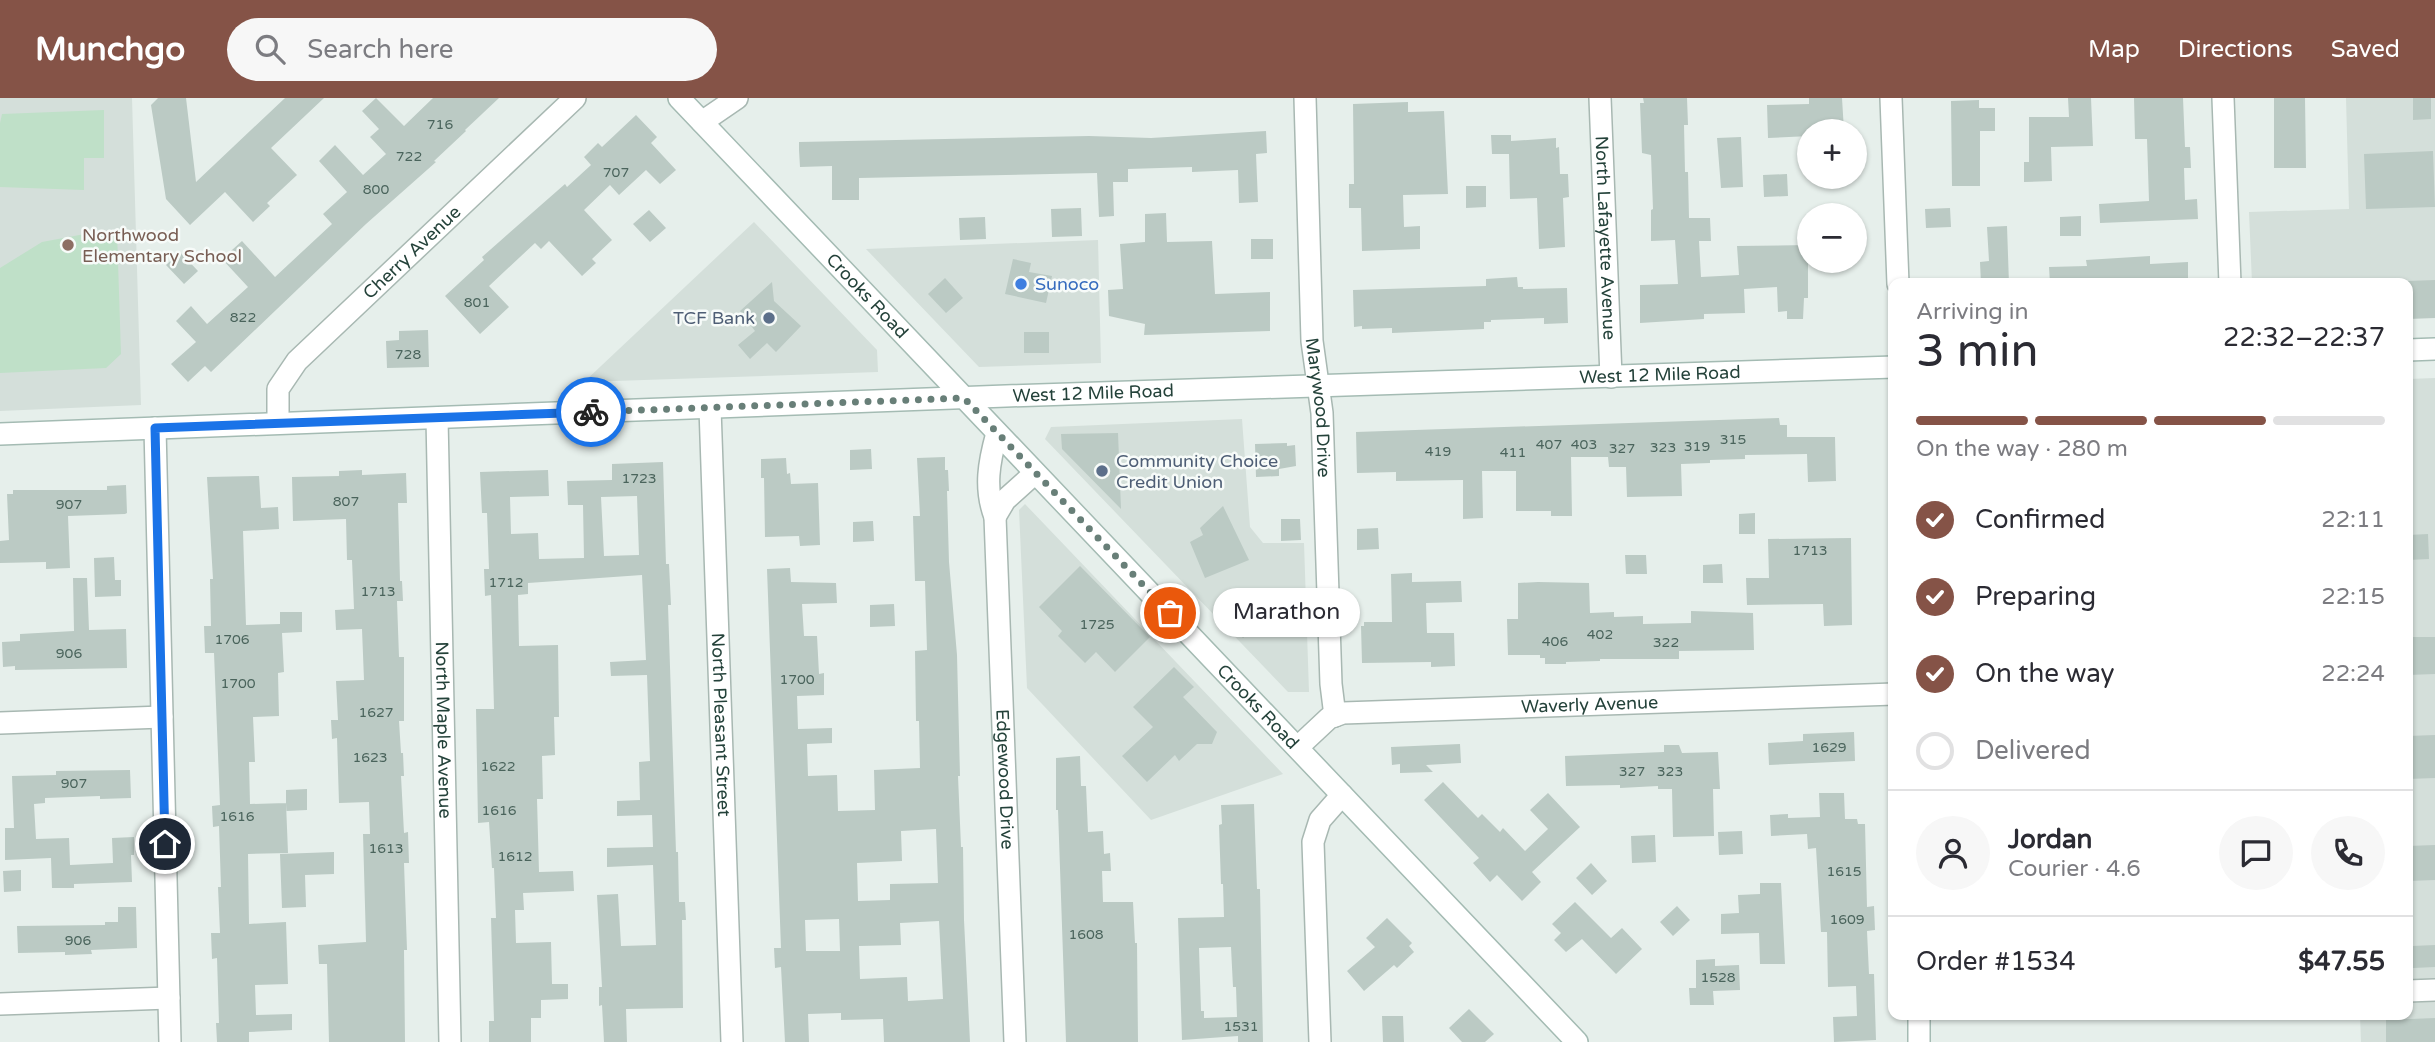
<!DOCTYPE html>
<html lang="en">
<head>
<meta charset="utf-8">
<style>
	:root { --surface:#fff; --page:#f7f7f7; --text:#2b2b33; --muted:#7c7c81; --line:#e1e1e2; --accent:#855347 }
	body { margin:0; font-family:"Varela Round",sans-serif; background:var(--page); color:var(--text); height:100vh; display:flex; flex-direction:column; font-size:26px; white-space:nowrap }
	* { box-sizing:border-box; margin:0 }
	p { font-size:23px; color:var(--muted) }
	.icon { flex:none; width:38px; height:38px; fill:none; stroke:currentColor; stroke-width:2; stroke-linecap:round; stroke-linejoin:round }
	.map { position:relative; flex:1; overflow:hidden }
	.details { position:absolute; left:1888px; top:180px; width:525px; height:742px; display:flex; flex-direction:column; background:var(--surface); border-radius:14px; box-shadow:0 2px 5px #0004 }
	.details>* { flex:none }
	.controls { position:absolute; left:1797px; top:21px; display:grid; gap:14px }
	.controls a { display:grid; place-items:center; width:70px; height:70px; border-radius:50%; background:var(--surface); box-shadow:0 2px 5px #0004; font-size:35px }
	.pin { position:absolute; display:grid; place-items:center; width:60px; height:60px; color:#fff; margin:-30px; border:4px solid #fff; border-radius:50%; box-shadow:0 2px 7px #0007 }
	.courier { position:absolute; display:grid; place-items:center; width:70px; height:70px; margin:-35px; border:5px solid #1a73e8; border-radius:50%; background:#fff; color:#222; box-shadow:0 2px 9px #0007 }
	.bubble { position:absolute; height:49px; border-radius:24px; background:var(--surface); box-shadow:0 2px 5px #0004; font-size:23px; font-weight:600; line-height:49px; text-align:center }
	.overview em { font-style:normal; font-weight:600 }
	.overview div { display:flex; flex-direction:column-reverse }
	.overview { display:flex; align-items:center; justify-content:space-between; height:119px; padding:0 28px }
	h1 { font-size:46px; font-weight:600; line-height:52px }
	.bar { display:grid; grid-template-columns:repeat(4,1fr); gap:10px 7px; align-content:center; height:84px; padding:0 28px }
	.bar i { height:9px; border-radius:5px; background:var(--line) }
	.bar .active { background:var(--accent) }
	.bar p { grid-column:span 4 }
	.line { display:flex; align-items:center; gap:18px; padding:0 28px; border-top:2px solid var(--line) }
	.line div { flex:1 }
	.round { display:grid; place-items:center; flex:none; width:74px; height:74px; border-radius:37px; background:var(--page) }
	ol { padding:0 28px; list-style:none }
	li { display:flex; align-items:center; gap:21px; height:77px }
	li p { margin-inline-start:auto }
	li .icon { padding:7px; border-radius:50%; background:var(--accent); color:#fff; stroke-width:4 }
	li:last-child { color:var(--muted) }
	li i { width:38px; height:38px; border:4px solid var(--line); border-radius:50% }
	header { display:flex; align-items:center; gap:42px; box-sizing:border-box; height:98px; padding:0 35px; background:var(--accent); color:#fff }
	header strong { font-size:33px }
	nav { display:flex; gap:38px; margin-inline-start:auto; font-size:24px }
	.search { width:490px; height:63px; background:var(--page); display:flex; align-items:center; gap:18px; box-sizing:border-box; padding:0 24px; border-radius:38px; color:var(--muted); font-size:26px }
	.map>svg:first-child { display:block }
</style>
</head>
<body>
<header>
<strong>Munchgo</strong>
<div class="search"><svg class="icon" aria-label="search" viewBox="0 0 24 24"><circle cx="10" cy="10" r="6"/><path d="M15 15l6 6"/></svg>Search here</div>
<nav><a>Map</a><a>Directions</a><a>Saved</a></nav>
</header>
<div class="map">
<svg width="2435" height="944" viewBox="0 0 2435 944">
	<rect width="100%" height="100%" fill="#e6efeb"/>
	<path fill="#d4dfda" d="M0,0h132l9,307 -141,6z
		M2346,0h89v220l-27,-34 -156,-1 -3,-71 100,-3z
		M754,124l123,128 1,22 -294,10z
		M1098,142l3,123 -122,4 -113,-118z
		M2435,280v664h-74l-1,-27h48v-636z
		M1242,321l8,108 13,16h41l5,149h-21l-243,-253 6,-12z
		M1025,406l258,270 -132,46 -124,-132 -8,-178z"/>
	<path fill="#bfe0c8" d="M104,12v48h-20v32l-84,-3v-64l2,-9z
		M117,133l4,123 -15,14 -106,5v-105l42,-26 48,-9z"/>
	<path fill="#bbcac4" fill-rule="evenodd" d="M158,0h28l10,84 89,-84h39l-53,50 26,27 -30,28 3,3 -17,16 -28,-30 -35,33 -24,-26 -15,-94z
		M376,0l28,28 29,-28h66l-34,32 1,1 -32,30 2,1 -70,62 -155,148 -6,-6 -17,16 -17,-18 25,-22 -20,-21 15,-15 16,18 41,-37 -26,-28 20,-18 33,36 57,-53 -9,-10 24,-22 -28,-31 16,-16 28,30 23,-21 -16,-17 9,-8 -17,-18z
		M1643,0h44l1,27h-4l1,47h3l1,46h21l1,23h-12l2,36 38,-2 -2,-29 71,-1v53h-4l-1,21h-16v-8l-9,1 -1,-25 -33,2 1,24 -41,1v5l-64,4v-38l38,-1 -3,-44 -24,1v-31l2,-1 -2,-54 -9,-2 -2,-50h4z
		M1809,0h33l2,33h-34v5l-42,2 -1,-33 42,-1z
		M2068,0h23l2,48 -42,1 1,34 -28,1v-20h5v-45h40z
		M2134,0h49l2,49h5l1,21h-7l1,32 12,-1 1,20 -98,4 -1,-19 50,-3 -2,-62h-12z
		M2274,0h31l1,70h-32z
		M2413,0h18v21l-18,1z
		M1979,2v8h16v23h-15v55h-28l-1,-85z
		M1408,4v10l36,-1 4,83 -45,1 1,32 16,-1v23l-58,2 -1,-43h-12v-24h5l-1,-80z
		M636,17l21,22 -6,6 25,27 -16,14 -14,-14 -27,25 -9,-10 -26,25 28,30 -20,19 4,4 -14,13 -33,-35 -8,8 -6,-6 -46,43 20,21 -29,27 -35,-38 39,-36 -2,-3 17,-15 66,-58 2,3 24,-22 -7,-8 14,-14 4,4z
		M1266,33l1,22 -11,1 2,48 -19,1 -1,-33 -46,2v-5l-64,2v13h-15l1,34 -15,1 -2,-44 -238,5v22h-27v-34l-32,1 -1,-17v-8l290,-6 62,2z
		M1491,37h20v6l45,-3v10l3,-1 1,27h8l1,23 -6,1 2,49 -26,2 -2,-51 -27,1 -1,-45h-17z
		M1741,39l2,50 -22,1 -4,-50z
		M2433,53l2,56 -69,2 -2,-55z
		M1787,76l1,22 -24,1 -1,-22z
		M1466,88h20v21l-20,1z
		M1081,110l1,28 -30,1 -1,-28z
		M1950,110l1,19 -25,1 -1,-19z
		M649,112l17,18 -16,14 -17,-18z
		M1166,115l1,29 45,-1 3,53 55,-2v39l-126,4 1,-11 -36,-8 -1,-26 15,-1 -3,-45 25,-2v-28z
		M2081,118v20h-21v-19z
		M985,119l1,22 -26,1 -1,-22z
		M2007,128l2,58h-28l-1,-22 9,-1 -2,-34z
		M1251,141h22v20h-22z
		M180,154l18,19 -14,13 -18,-19z
		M2150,158v8l38,-2v22h-138l-1,-17 38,-1 -1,-6z
		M1013,161l18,4 -2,9 23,4 -6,27 -41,-9z
		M1517,179l1,10h5v2l44,-1 1,35 -24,1v-6l-53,2v2h-7v7l-92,4v-5l-30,1v-3l-8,1 -1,-37 133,-4v-7z
		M945,180l18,20 -17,15 -18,-19z
		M2435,182v38l-27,1v-38z
		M772,184l2,19 27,25 -25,26 -9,-9 -17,16 -12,-14 17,-14 -15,-20z
		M428,232l1,37 -42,1 -1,-27 13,-1v-9z
		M1024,234h25v21h-25z
		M1779,320l1,7h7v12h48l1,44 -28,1 -1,-28 -62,1v4l-35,1v3l-29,1 1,32 -55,1 -1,-30h-17l-1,-10h-37l1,59h-21v-5h-35v-40h-34l1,47 -20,1v-39l-67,1v-9l-39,1 -1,-41z
		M1118,335l3,76 -59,-60 -1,-15z
		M1287,345v3l8,-1 1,21 -17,3v7l-23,1 -1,-33z
		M871,351l1,20 -22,1v-20z
		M945,359v13h3l1,21h-2l2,71 8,93 3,121h-2l3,71h2l1,73 6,122h-86l-1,-23 -42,1v-7l-33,1 1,28h-24l-4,-75 -6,1 -1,-20h7l-14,-379 23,-1 1,14 45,1 1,20 -35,1 2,32h13l2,38 5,-1v22l-27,1 1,33 34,-1v15l-25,1 1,32 29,-1 1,36 37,-1 -1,-40 46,-2 -1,-47h-3l-1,-70 12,-1 -2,-69h-10l-2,-65h7l-3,-58zM936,731l2,54 -48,1v16l-32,1 -1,-38 45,-2 -1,-30zM839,821l1,32h-34l-1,-31zM939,823l4,78 -35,2 -1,-24 -47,2 -1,-33 42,-1 -1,-22z
		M786,360l1,16 3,-1 1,11 27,-1 2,62 -20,1 -1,-10 -34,1 -1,-59h-3v-19z
		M663,364l3,102h3l2,41h-3l8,247h2l1,50h6l1,18h-4l1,88 -57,1 1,33h-23l-2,-37 -3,1v-19h3l-5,-92 21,-1 3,52 35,-1 -3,-80 -46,2v-19l46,-1 -1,-32 -35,1v-15l23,-1 -1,-38 11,-1 -3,-86 -36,1 -1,-14 36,-2 -4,-85 -114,8v11l-10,1 1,51 39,-1 1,72h-5l1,38 -13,1 1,43h-6l2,73 34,-1 1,20 -51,2 1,17h-9l1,33 35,-1 1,42h16v15l-27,1v18h-10v24h-42v-21h5l-3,-103h5l-2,-50h-2l-3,-46 -11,1 -2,-114h18l-3,-114 -6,1 -1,-27h5l-2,-56h-5l-2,-41 68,-2 1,26 -39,1 1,37 27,-1 1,26 45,-1 -1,-53h-15l-1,-24 45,-1v-16zM637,398l2,59 -35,1 -3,-59z
		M362,372v5l44,-2 1,30h-9l2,78h2l1,20h-6l2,56h5v64h-5l2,32h2l1,23h-3l3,57 4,-1 1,31h-5l3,87h-3l1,92h-76l-2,-78h-8l-1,-19 48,-3 -3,-108h7l-1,-32 -30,1 -2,-65 -5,1 -1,-19h7l-2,-39 28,-1 -2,-51 -26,1 -1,-20 19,-1 -2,-49h-5l-1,-41 -53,2 -1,-44 47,-1v-5z
		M259,378l2,32 17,-1 1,22 -36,2 3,94 34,-1v-12h22v20l-20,1 2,39 -6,1 1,43 -26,1 2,45h-6l1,42 36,-1 2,50 -40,1 1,70 37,-2 2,62 -33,1 1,30 36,-1v16l-43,2v10h-32l-1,-19h3l-2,-65 -5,1 -1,-26h9l-2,-46h3l-2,-61 -6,1 -1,-21 8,-1 -6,-152h-9l-1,-27h7l-1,-47h3l-6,-102z
		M126,387l1,28 -2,1 -57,2 2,52 -24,1v-7l-46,1v-22l9,-1 -2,-46h6v-4h94v-4z
		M1223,408l26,54 -44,18 -15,-36 13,-7 -3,-7z
		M1755,415v21h-16v-20z
		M1281,421h19l1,21 -20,1z
		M873,423l1,20 -21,1v-20z
		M1378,430l1,21 -22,1v-21z
		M2428,436l1,25 -21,1v-25z
		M1851,440l1,87 -28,1 -1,-22 -76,1 -1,-27h23l-1,-39z
		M1625,457h21l1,19h-21z
		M114,459l1,23h6v16l-26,1 -1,-39z
		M1722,466l1,19h-20v-18z
		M1080,468l70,71 -35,35 -19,-20 -11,11 -27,-27 4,-5 -23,-24z
		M1412,475v9l49,-1 1,21 -36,1 1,30h27l1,33 -24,1v-5l-69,1 -1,-37h3v-4h28l-1,-48z
		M73,480h14l2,52 37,-1 1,39 -112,2v-4l-12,1 -1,-25 18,-1v-7l54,-3z
		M1538,484l51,1 1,30 24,-1v5l29,-1v8l48,-1v-12l62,2 1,37 -75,1v8h-79v2l-34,1v2h-21v-6h-5v-3h-32l-1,-36h11v-36z
		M1253,490l21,22 -31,28 -20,-21z
		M894,506l1,22 -25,1v-22z
		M2408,539h27v37l-27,1z
		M1174,569l20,20 -11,10 34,35 -5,12h-15l-18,17 -4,-6 -28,27 -25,-26 31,-29 -20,-20z
		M1854,634l1,29 -86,4 -1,-22 35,-2v-7z
		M2435,637v43l-27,1v-43z
		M1460,646l1,19 -35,2 7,7 -33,1v-9l-8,1 -1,-18z
		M1664,647h15l3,8 36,-1 2,37h-7l1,47 -41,1 -1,-48h-14v-3l-38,2v-3l-54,1 -1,-30 99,-4z
		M1080,658l1,30h5l2,46 15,-1 1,23 6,-1 1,18h-9l1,31h30l2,41h2l1,99h-72l-8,-232h-2v-52z
		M130,672l1,28 -31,1v-3l-55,2v5l-11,1 2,35 33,-1 1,27 43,-2 -1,-25 22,-1v18h-3l1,27 -58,2v4h-22l-1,-30 -46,2v-32h9l-2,-52 44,-1v-4z
		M1443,684l35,36 4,-4 18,18 3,-4 22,23 23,-22 -18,-19 18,-17 32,34 -48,45 9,10 -19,19 -25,-26 -7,7 -17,-19 6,-5 -55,-58z
		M307,691v21l-21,1v-21z
		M1819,695h25l1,26h12l1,5h7l2,83 7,-1 1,24 -8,1 2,43h5l2,66 -42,2 -1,-25 24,-1 -1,-30 -28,1 -1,-55h-6l-5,-84 -8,1 -1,-15 -36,2 -1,-21 18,-1v4l32,-1z
		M1254,706l3,85h3l3,153h-25v-6l-56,4 -4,-122 46,-1 -1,-33h-2l-2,-59 3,-1 -1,-19zM1231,849l2,40h3l1,30 -33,1v-7h-3l-2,-63z
		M1742,733l1,23 -24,1 -1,-23z
		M1655,737l1,27 -24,1 -1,-27z
		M2435,747v35l-27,1v-35z
		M334,754v22l-29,1 1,32 -24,1 -2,-54z
		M1591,765l16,18 -15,14 -16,-17z
		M21,772v21l-17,1 -1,-21z
		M1760,785h21l4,81h-25l-1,-31 -38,1v-20l18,-1 -1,-18 22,-1z
		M1575,804l36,36 11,-10 20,21 -26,25 -34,-35 -16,13 -12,-12 7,-7 -9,-9z
		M1677,808l13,14 -17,16 -13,-14z
		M118,809h18l1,41 -46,2 1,4 -27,1v-3l-47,1 -1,-27 88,-1v-3h13z
		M1387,820l25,25 -3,3 5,6 -17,16 -3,-3 -30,26 -17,-20 28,-24 -9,-9z
		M2435,847v22l-22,1 -1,-22z
		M1715,861v7l24,-1 1,25 -27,1 1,14h-24l-1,-17h7v-28z
		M1469,911l25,25 -9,8h-23l-13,-14z
		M1382,918h21l1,26h-21z
		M2435,920v24h-49v-22z"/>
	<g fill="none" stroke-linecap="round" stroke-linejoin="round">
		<defs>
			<g id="street">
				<path id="s1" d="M1305,0l7,243 10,72 9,271 4,32"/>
				<path id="s2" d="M1600,0l11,279"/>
				<path d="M1891,0l7,186"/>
				<path d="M2223,0l7,186"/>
				<path d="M702,24l35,-24"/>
				<path id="s3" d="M710,310l22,634"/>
				<path id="s4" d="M437,320l13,624"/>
				<path id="s5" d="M278,325v-34l19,-28 278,-263"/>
				<path d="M155,330l15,614"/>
				<path id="s6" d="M997,335c-8,29 -13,55 -2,84l20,525"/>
				<path d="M995,419l10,-17 30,-27"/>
				<path d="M0,625l162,-6"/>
				<path id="s7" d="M1298,649l31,-29 14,-5 551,-19"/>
				<path d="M2408,893l27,-1"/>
				<path d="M0,906l169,-6"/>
				<path d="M1320,944l-7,-200 7,-22 22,-25"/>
			</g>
			<g id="secondary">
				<path id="s8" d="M679,0l898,944"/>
				<path d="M2408,252l27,-1"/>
				<path id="s9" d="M0,336l1006,-38 888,-29"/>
				<path d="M1919,917v27"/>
			</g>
		</defs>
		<use href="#street" stroke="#a8b8b2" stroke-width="24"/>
		<use href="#secondary" stroke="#a4bbb3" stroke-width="24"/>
		<use href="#street" stroke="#fff" stroke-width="21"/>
		<use href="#secondary" stroke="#fff" stroke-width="21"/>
	</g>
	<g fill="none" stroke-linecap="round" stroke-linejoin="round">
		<path stroke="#687f78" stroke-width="7" stroke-dasharray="0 12.6" d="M591,314l373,-14 206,215"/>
		<path stroke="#1a73e8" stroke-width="9" d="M165,746l-10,-416 436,-16"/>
	</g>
	<circle fill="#8d6e63" stroke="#f7fbf9" stroke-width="2.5" cx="68" cy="147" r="7"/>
	<circle fill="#3f7fe0" stroke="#f7fbf9" stroke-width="2.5" cx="1021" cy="186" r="7"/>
	<g fill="#5c6f8a" stroke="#f7fbf9" stroke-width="2.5">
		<circle cx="769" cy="220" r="7"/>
		<circle cx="1102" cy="373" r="7"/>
	</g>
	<g text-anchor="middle" stroke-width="5" stroke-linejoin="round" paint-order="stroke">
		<g font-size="14" fill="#4a645c">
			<text x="440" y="31">716</text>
			<text x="409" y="63">722</text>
			<text x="616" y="79">707</text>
			<text x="376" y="96">800</text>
			<text x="477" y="209">801</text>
			<text x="243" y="224">822</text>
			<text x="408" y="261">728</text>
			<text x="1733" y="346">315</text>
			<text x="1549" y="351">407</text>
			<text x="1584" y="351">403</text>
			<text x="1697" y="353">319</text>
			<text x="1663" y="354">323</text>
			<text x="1622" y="355">327</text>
			<text x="1438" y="358">419</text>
			<text x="1513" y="359">411</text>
			<text x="639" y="385">1723</text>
			<text x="346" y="408">807</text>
			<text x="69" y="411">907</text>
			<text x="1810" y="457">1713</text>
			<text x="506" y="489">1712</text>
			<text x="378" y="498">1713</text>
			<text x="1097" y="531">1725</text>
			<text x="1600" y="541">402</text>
			<text x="232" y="546">1706</text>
			<text x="1555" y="548">406</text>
			<text x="1666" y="549">322</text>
			<text x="69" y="560">906</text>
			<text x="797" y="586">1700</text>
			<text x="238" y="590">1700</text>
			<text x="376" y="619">1627</text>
			<text x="1829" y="654">1629</text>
			<text x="370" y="664">1623</text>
			<text x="498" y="673">1622</text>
			<text x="1632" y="678">327</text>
			<text x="1670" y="678">323</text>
			<text x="74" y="690">907</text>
			<text x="499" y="717">1616</text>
			<text x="237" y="723">1616</text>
			<text x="386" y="755">1613</text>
			<text x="515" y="763">1612</text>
			<text x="1844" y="778">1615</text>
			<text x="1847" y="826">1609</text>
			<text x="1086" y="841">1608</text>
			<text x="78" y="847">906</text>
			<text x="1718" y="884">1528</text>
			<text x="1241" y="933">1531</text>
		</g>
		<g font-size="18" fill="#785e54" stroke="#f7fbf9" text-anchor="start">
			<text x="82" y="143">Northwood<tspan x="82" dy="21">Elementary School</tspan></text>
		</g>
		<g font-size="18" fill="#24423a" stroke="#f7fbf9">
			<text dy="6" stroke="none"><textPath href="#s2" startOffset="140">North Lafayette Avenue</textPath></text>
			<text dy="6" stroke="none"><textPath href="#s5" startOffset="226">Cherry Avenue</textPath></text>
			<text dy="6" stroke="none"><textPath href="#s8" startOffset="273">Crooks Road</textPath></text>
			<text dy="6" stroke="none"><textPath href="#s9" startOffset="1661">West 12 Mile Road</textPath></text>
			<text dy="6" stroke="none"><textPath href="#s9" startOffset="1094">West 12 Mile Road</textPath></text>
			<text dy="6" stroke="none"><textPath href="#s1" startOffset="310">Marywood Drive</textPath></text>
			<text dy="6" stroke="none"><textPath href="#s7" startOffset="304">Waverly Avenue</textPath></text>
			<text dy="6" stroke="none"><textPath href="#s8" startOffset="840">Crooks Road</textPath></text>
			<text dy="6" stroke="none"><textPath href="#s3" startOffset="317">North Pleasant Street</textPath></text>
			<text dy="6" stroke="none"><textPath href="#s4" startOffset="312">North Maple Avenue</textPath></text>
			<text dy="6" stroke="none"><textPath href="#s6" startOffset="348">Edgewood Drive</textPath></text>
		</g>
		<g font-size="18" fill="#366cbe" stroke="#f7fbf9" text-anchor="start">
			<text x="1035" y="192">Sunoco</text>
		</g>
		<g font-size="18" fill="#4e5e75" stroke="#f7fbf9" text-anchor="end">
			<text x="755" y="226">TCF Bank</text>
			<text x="1116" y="369" text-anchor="start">Community Choice<tspan x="1116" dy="21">Credit Union</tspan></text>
		</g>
	</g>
</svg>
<div class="controls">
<a>+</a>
<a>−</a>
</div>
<div class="pin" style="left:1170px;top:515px;background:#ea580c"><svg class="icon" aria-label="bag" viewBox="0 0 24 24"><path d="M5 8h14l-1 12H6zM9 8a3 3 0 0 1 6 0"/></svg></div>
<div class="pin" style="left:165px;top:746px;background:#1f2937"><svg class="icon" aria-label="home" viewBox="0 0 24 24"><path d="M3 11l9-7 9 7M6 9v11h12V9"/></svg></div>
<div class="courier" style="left:591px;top:314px"><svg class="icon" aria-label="bike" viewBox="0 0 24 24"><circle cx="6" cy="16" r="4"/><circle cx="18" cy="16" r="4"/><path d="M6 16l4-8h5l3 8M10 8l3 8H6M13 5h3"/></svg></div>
<div class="bubble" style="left:1213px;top:490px;width:147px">Marathon</div>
<section class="details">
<div class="overview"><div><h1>3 min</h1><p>Arriving in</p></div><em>22:32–22:37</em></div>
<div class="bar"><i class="active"></i><i class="active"></i><i class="active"></i><i></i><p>On the way · 280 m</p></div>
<ol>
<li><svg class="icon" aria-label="check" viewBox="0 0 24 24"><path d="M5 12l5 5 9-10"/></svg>Confirmed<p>22:11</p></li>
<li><svg class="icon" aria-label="check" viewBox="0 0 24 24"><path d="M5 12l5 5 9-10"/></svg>Preparing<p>22:15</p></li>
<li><svg class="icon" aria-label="check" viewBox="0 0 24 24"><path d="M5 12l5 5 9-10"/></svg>On the way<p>22:24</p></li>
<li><i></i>Delivered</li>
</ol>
<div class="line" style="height:126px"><a class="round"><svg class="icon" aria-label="person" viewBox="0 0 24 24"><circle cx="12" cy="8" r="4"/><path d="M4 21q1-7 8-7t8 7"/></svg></a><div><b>Jordan</b><p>Courier · 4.6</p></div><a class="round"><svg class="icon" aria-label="chat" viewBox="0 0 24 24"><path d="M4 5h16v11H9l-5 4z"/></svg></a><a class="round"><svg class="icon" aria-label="phone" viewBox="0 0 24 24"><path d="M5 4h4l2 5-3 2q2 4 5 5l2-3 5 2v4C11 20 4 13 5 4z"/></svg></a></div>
<div class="line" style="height:91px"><div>Order #1534</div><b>$47.55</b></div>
</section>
</div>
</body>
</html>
